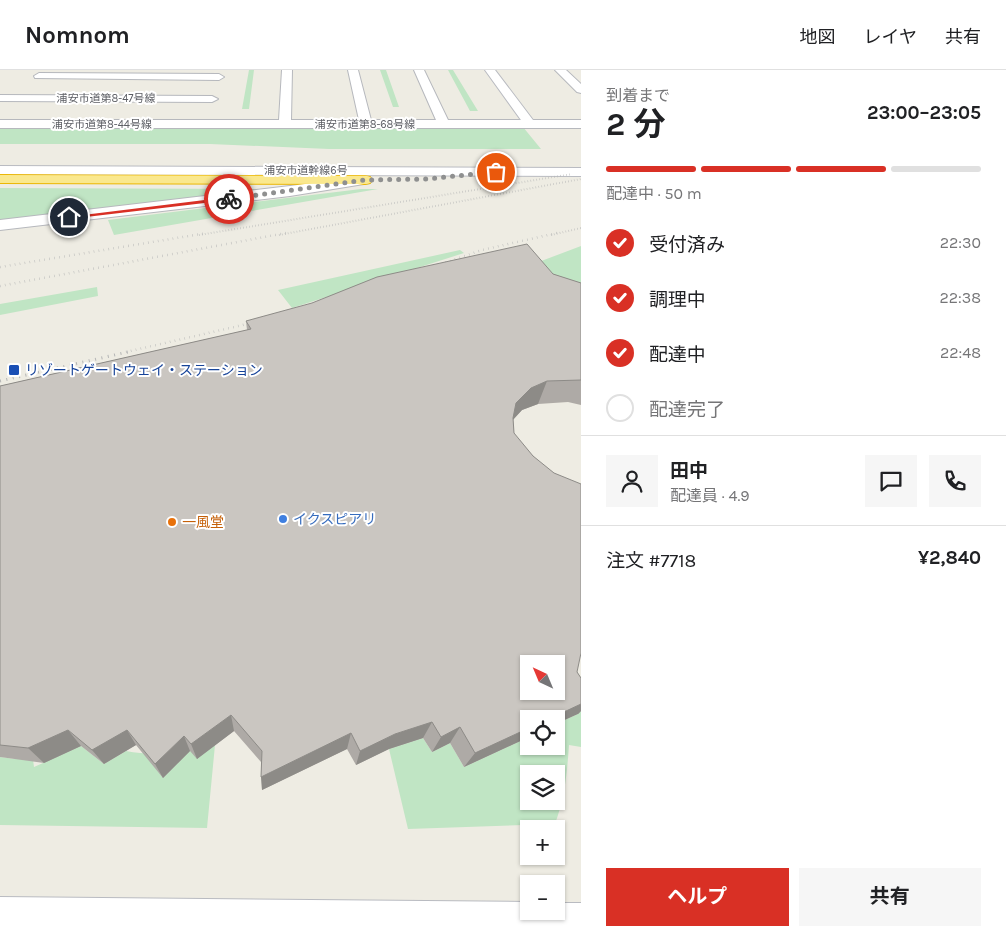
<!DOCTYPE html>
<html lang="ja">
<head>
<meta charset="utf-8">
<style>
	:root { --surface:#fff; --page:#f6f6f6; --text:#202124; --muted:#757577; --line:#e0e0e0; --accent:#d93025 }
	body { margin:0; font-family:Karla,"Noto Sans JP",sans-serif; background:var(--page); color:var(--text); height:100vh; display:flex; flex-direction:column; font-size:19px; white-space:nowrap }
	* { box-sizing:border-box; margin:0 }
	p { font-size:16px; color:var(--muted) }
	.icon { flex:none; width:28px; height:28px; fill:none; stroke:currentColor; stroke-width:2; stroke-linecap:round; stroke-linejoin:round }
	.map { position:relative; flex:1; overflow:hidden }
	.side { display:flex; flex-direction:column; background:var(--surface); width:425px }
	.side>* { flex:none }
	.needle { width:32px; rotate:316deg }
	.fabs { position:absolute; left:520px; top:585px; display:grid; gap:10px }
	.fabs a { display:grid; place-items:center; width:45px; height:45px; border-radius:0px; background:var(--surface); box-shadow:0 1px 4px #0004; font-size:25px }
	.pin { position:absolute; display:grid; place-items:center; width:42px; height:42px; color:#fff; margin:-21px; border:2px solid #fff; border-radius:50%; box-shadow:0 1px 5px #0007 }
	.courier { position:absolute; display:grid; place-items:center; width:50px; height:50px; margin:-25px; border:4px solid #d93025; border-radius:50%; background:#fff; color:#222; box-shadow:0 1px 6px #0007 }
	.head em { font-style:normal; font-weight:700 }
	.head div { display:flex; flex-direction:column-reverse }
	.head { display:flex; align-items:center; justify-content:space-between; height:85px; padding:0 25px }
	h1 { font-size:32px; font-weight:700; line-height:38px }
	.bar { display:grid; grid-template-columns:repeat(4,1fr); gap:8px 5px; align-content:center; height:60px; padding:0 25px }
	.bar i { height:6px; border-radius:4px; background:var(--line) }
	.bar .current { background:var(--accent) }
	.bar p { grid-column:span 4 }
	.line { display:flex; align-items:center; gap:12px; padding:0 25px; border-top:1px solid var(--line) }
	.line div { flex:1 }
	.round { display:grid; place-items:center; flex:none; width:52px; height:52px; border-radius:0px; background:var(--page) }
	ol { padding:0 25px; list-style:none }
	li { display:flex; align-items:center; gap:15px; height:55px }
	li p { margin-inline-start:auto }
	li .icon { padding:5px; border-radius:50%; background:var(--accent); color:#fff; stroke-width:4 }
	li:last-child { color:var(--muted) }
	li i { width:28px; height:28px; border:2px solid var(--line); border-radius:50% }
	.cta { display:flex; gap:10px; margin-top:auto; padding:10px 25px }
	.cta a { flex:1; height:58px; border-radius:0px; background:var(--accent); color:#fff; font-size:20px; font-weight:700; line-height:58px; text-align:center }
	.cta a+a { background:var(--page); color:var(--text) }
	header { display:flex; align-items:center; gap:30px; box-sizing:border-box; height:70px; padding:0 25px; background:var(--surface); border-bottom:1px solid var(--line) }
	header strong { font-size:24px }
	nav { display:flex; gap:28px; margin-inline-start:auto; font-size:18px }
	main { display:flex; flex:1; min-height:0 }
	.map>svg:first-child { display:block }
</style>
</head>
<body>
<header>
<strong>Nomnom</strong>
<nav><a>地図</a><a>レイヤ</a><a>共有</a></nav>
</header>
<main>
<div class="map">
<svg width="581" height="866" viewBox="0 0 581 866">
	<rect width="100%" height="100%" fill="#eeece3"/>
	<path fill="#c0e5c4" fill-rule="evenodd" d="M249,0h5l-5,39h-7z
		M380,0h6l13,37h-6z
		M448,0h5l25,41h-8z
		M523,57l18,22h-212l-119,-5h-210v-16z
		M0,118l279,1 -279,32z
		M361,119h17l-264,46 -6,-15z
		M581,176v55l-45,-38z
		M460,180l4,3 -172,55 -14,-18z
		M97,217l1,9 -98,19v-11z
		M556,600l25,7v70l-12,-2c-2,28 -4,52 -14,79l-147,5 -19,-80 34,-11 9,14 18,-9 14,24 65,-30v9h27v-22l22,-10zM529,704h27v27h-27z
		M215,675l-8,83 -207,-3v-68l15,2 17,-7 2,15 47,-21 23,18 22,-13c30,6 60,1 89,-6z"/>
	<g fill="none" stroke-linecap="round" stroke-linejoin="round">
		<defs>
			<path id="street" d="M282,0h10l-1,50h68l-11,-50h10l13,50h65l-22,-50h10l24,50h133v8h-581v-8h279z
				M555,0h11l15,14v9l-4,-1z
				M39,3l180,1 5,3 -5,3 -184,-2 -1,-2z
				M0,25l212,1 6,3 -6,3 -212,-1z
				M365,106l5,1 2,3 -2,3 -80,13 -290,34v-10l290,-34z"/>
			<path id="secondary" d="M485,0h10l41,54 -2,3h-8z
				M0,96l581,2v8l-581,-2z
				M0,827l529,5v9h27v-8h25v33h-581z"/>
			<path id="highway" d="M0,105l365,1 5,1 2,3 -2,3 -5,1 -365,-1z"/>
		</defs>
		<use href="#street" stroke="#b6b8bd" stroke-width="2"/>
		<use href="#secondary" stroke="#b9bbc1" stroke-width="2"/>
		<use href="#highway" stroke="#ebb706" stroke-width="2"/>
		<use href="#street" fill="#fff" fill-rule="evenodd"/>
		<use href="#secondary" fill="#fff" fill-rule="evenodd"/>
		<use href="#highway" fill="#fae88e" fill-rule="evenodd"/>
		<path stroke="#b4b5b5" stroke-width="2" stroke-dasharray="0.5 2.5" stroke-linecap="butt" d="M199,165l373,-61
			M279,165l302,-56
			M551,165l30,-7"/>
		<path stroke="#b4b5b5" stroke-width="2.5" stroke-dasharray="0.5 4.5" stroke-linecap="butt" d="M436,196l46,-16 75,-17
			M0,197l207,-34
			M0,216l286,-53
			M126,282l134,-31"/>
		<path stroke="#b4b5b5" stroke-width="3" stroke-dasharray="1 5.5" stroke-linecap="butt" d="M0,311l132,-30"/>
	</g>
	<path fill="#aeaaa6" d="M553,204l28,9v122l-13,-3 -30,2 -16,6 -9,10 1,13 63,239 4,6v33l-3,3 -49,5v18l-65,30 -14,-24 -18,9 -9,-14 -34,11 -33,16 -9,-16 -85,41 -1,-28 -27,-31 -37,28 -7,-8 -27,27 -27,-33 -32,19 -23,-18 -37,17 -44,-6v-371l247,-56 -1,-9z"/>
	<path fill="#8d8b87" d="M547,311l-9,23 -16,6 -14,15 8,-22 15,-15z
		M581,634v7l-3,3 -22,10v-5h-7z
		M231,645l3,16 -37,28 -6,-15z
		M432,652l-9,16 -34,11 -33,16 4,-14 35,-17z
		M460,657l-10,16 -18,9 9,-15z
		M529,658v9l-65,30 11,-14z
		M68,660l13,16 -37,17 -16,-15z
		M127,660l9,15 -32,19 -12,-14z
		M351,663l-4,16 -85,41 -1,-13z
		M184,666l6,15 -27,27 -8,-14z"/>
	<path fill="#cac6c1" stroke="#8d8b87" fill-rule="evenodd" d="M527,174l26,30 28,9v97l-34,1 -16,7 -15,15 -3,15 1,15 19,23 21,17 27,11v169l-4,19 4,6v26l-32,15h-20v9l-54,25 -15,-26 -19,10 -9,-15 -37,12 -35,17 -9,-18 -90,44 1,-26 -31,-36 -40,29 -7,-8 -29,28 -28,-34 -35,20 -24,-20 -40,18 -28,-3v-359l251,-57 -5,-8 66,-18 65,-26zM529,594h27v27h-27z"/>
	<path fill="#d93025" d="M229,127l1,3 -161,19 -2,-2z"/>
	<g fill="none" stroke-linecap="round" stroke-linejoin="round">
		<path stroke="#8f9090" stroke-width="5" stroke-dasharray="0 9" d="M229,129l136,-19 61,-1 70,-7"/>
	</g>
	<rect fill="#1a4fb4" stroke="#fff" stroke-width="2" x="8" y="294" width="12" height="12" rx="2.5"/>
	<circle fill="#3f7fe0" stroke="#fff" stroke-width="2" cx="283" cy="449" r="5"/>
	<circle fill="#e8710a" stroke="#fff" stroke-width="2" cx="172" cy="452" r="5"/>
	<g text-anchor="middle" stroke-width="4" stroke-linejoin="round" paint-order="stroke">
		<g font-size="11" fill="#5c5e64" stroke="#fff">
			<text x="106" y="32">浦安市道第8-47号線</text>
			<text x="102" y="58">浦安市道第8-44号線</text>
			<text x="365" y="58">浦安市道第8-68号線</text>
			<text x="306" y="104">浦安市道幹線6号</text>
		</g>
		<g font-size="14" fill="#164399" stroke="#fff" text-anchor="start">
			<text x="25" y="305">リゾートゲートウェイ・ステーション</text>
		</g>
		<g font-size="14" fill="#366cbe" stroke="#fff" text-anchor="start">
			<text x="293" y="454">イクスピアリ</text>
		</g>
		<g font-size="14" fill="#c56008" stroke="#fff" text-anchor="start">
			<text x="182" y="457">一風堂</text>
		</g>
	</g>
</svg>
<div class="fabs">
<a><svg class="needle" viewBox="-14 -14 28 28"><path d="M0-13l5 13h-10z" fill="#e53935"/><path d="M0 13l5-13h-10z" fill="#757577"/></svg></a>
<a><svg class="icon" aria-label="locate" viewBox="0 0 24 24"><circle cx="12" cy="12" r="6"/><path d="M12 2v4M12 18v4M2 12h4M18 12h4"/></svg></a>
<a><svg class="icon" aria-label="layers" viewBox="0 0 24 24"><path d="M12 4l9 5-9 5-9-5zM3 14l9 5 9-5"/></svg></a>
<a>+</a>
<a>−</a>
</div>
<div class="pin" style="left:496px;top:102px;background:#ea580c"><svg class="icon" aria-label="bag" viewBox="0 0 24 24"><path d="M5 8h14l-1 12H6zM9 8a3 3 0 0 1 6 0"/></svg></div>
<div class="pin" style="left:69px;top:147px;background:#1f2937"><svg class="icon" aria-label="home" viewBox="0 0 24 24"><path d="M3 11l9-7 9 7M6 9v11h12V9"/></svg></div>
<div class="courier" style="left:229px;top:129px"><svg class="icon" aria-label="bike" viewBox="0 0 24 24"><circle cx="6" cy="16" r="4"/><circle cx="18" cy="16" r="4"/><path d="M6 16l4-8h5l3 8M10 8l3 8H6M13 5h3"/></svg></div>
</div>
<section class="side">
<div class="head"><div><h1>2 分</h1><p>到着まで</p></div><em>23:00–23:05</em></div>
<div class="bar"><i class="current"></i><i class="current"></i><i class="current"></i><i></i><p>配達中 · 50 m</p></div>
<ol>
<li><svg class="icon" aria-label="check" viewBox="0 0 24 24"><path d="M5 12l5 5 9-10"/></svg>受付済み<p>22:30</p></li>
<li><svg class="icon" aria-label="check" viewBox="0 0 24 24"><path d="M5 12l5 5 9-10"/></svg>調理中<p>22:38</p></li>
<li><svg class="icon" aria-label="check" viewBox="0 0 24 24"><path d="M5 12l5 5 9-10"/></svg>配達中<p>22:48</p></li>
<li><i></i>配達完了</li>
</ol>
<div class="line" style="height:90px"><a class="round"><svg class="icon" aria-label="person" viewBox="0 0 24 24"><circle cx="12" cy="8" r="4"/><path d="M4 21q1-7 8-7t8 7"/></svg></a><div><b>田中</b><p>配達員 · 4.9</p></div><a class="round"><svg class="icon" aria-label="chat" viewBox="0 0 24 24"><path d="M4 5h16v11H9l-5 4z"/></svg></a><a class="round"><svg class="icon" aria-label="phone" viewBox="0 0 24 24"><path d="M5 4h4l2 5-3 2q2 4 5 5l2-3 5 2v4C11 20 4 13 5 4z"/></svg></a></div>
<div class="line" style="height:65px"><div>注文 #7718</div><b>¥2,840</b></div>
<div class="cta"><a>ヘルプ</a><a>共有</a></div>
</section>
</main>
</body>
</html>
